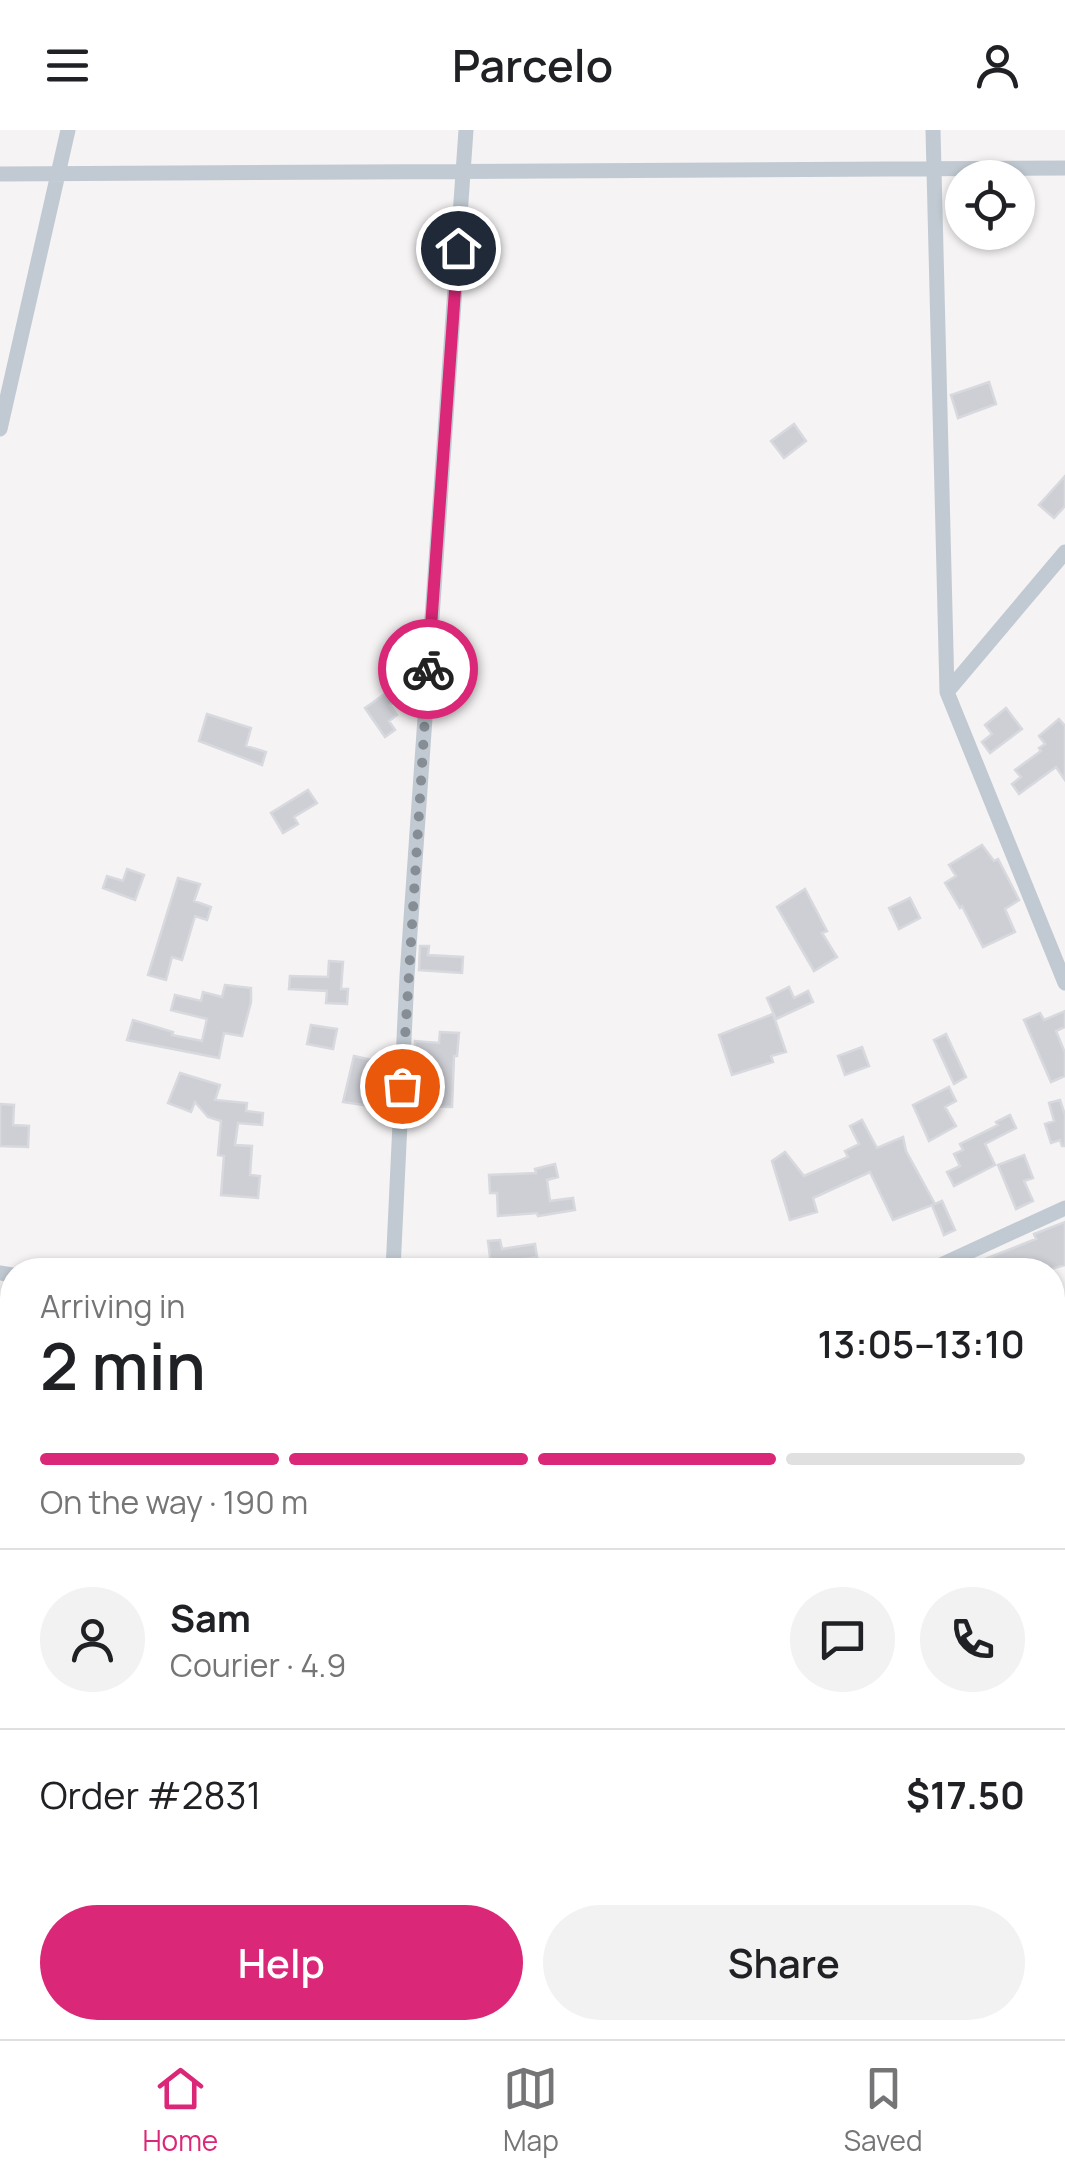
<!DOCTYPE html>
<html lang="en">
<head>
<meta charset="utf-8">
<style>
	:root { --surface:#fff; --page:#f2f2f2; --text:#202124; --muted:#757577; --line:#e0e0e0; --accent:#db2777 }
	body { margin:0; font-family:Manrope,sans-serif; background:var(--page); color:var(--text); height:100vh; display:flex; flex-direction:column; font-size:38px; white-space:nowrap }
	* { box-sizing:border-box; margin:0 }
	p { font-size:32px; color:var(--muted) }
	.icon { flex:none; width:55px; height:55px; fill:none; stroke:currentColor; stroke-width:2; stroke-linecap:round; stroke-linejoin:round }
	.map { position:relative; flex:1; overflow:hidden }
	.details { position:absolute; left:0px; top:1128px; width:1065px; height:782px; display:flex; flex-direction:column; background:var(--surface); border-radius:40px 40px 0 0; box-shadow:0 2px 8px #0004 }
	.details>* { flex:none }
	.buttons { position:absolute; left:945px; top:30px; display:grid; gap:20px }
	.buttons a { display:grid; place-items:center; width:90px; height:90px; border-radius:50%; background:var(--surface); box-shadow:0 2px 8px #0004; font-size:50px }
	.pin { position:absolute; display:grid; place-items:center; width:85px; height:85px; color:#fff; margin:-42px; border:5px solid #fff; border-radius:50%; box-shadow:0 2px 10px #0007 }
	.courier { position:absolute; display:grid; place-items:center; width:100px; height:100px; margin:-50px; border:8px solid #db2777; border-radius:50%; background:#fff; color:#222; box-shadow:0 2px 12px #0007 }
	.headline em { font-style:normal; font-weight:600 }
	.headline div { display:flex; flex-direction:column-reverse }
	.headline { display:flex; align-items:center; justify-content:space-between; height:170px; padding:0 40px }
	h1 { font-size:65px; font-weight:600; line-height:75px }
	.bar { display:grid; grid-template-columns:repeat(4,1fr); gap:15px 10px; align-content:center; height:120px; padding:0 40px }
	.bar i { height:12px; border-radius:8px; background:var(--line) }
	.bar .active { background:var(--accent) }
	.bar p { grid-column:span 4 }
	.line { display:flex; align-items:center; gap:25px; padding:0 40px; border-top:2px solid var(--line) }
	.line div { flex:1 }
	.round { display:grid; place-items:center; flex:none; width:105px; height:105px; border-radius:52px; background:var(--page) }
	.primary-button { display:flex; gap:20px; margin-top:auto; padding:20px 40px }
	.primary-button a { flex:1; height:115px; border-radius:60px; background:var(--accent); color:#fff; font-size:40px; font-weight:600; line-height:115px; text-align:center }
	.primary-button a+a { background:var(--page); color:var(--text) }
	header { display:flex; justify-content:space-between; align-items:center; height:130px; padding:0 40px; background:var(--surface); font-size:45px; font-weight:600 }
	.menu { display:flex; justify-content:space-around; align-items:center; height:140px; border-top:2px solid var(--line); background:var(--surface); font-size:28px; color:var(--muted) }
	.menu a { display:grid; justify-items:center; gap:5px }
	.menu .active { color:var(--accent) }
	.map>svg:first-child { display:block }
</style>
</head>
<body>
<header><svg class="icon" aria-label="menu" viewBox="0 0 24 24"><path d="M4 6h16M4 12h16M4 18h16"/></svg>Parcelo<svg class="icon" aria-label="person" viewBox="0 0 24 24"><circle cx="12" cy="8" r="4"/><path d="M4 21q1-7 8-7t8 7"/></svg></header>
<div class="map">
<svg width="1065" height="1909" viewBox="0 0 1065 1909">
	<rect width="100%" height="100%" fill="#f5f3f3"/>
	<path fill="#cdcfd5" stroke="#d7d9de" stroke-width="2.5" d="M989,252l7,22 -38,14 -7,-23z
		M794,294l12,17 -22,17 -13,-17z
		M1065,346v30l-11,12 -15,-13z
		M393,558l7,10 -10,7 7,10 -8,6 6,9 -10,7 -20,-29z
		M1006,578l16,21 -32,24 -8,-11 10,-8 -7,-9z
		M207,584l44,14 -5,18 20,6 -4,13 -63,-24z
		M1059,589l6,7v54l-9,-13 -37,27 -7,-10 9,-7 -6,-7 26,-19 -2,-3 6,-4 -6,-8z
		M308,660l9,13 -23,14 4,7 -15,9 -12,-20z
		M982,715l12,16 4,-2 21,41 -14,9 10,23 -32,15 -21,-41 -2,2 -15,-25 11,-7 -7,-11z
		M127,739l17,6 -9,25 -32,-12 4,-12 16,5z
		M178,748l22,6 -6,17 17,6 -4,13 -12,-4 -13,44 -10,-3 -6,23 -18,-5z
		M805,759l22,42 -5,2 15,24 -23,14 -37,-64z
		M910,768l10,20 -21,11 -10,-21z
		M420,816h9l-1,9 35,2 -1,16 -43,-3z
		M329,831l14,1 -2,27h7l-1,15 -21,-1 1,-12 -38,-2 1,-13 38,1z
		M225,855l26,3v14l-9,34 -18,-3 -5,25 -92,-18 6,-20 40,12 -1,3 30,6 5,-22 -36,-9 4,-15 26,6 2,-9 19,5z
		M789,857l5,11 14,-7 5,11 -37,17 -9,-21z
		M1065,881v16l-9,4 9,22v23l-14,6 -27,-62 16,-7 4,7z
		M773,884l13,38 -15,4 2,6 -41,13 -13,-40z
		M311,895l26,4 -4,20 -26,-5z
		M440,902l19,1 -2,23h-3l-2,51 -40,-1 3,-65 24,2z
		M946,904l20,43 -12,7 -20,-44z
		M862,917l7,19 -24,9 -7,-19z
		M354,926l31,7 -4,19 6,1 -3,25 -41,-6z
		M180,943l40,12 -5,15 32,3 -1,8 17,2 -1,12 -24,-2 -3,22 17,1 -2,29 10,1 -2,22 -37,-3 3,-39 -6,-1 3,-34 -13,-4 -13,-15 -4,10 -23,-9z
		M949,957l7,14 -11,6 11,19 -27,15 -16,-36z
		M1060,970l5,15v31h-3l-2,-6 -9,3 -6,-19 9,-3 -5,-18z
		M0,974l14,1 -1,20 16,1 -1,21 -28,-1z
		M1010,985l6,13 -31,16 10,21 -41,21 -7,-14 13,-6 -6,-12 9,-4 -3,-6 38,-19 -2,-3z
		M862,990l15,28 26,-11 3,14 29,53 7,-3 13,29 -11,5 -12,-30 -39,15 -23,-48 -57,26 4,14 -27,8 -18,-59 13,-9 19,24 44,-19 -3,-6 14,-7 -9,-18z
		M1024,1025l9,23 -9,3 9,20 -17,8 -18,-44z
		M555,1034l3,13 -11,3 3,21 23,-3 2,12 -37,6 -1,-3 -39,3 -1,-23h-7l-1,-18 47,-2 -1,-4z
		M1065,1092v43l-17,5h-91l79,-31 -2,-5z
		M500,1110l2,9 33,-5 2,13 -46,8 -3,-24z"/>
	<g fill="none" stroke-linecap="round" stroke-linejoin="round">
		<path stroke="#c1cad2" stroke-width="15" d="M933,0l14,562 118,291
			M0,44l1065,-6
			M0,299l68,-299
			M947,562l118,-140
			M393,1140l14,-294 59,-846
			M930,1140l135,-62
			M0,1143l12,2
			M0,1273l12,15
			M1052,1286l13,5
			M1052,1482l13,-2
			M1052,1590l13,-2
			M0,1726l12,2
			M0,1791l12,-12
			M1052,1792l13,15
			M0,1841l12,22
			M31,1898l7,11
			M235,1898l7,11
			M855,1898l7,11
			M881,1909l28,-11"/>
	</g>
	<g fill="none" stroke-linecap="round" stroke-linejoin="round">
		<path stroke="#868d94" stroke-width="10" stroke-dasharray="0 18" d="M402,956l26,-417"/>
		<path stroke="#db2777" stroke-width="12" d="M428,539l30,-421"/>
	</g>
</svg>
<div class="buttons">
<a><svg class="icon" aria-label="locate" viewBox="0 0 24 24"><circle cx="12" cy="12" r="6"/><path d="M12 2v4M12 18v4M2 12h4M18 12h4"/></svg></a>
</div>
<div class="pin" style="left:402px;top:956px;background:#ea580c"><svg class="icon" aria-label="bag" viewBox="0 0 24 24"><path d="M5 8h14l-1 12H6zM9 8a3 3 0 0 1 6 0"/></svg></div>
<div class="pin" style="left:458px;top:118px;background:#1f2937"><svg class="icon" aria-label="home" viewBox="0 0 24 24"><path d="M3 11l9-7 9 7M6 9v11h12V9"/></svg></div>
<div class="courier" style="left:428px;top:539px"><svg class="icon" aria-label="bike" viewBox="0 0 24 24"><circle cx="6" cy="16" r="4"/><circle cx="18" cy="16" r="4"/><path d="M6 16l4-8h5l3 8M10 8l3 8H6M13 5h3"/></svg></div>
<section class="details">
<div class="headline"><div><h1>2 min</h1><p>Arriving in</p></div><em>13:05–13:10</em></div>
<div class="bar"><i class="active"></i><i class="active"></i><i class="active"></i><i></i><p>On the way · 190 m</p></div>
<div class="line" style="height:180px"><a class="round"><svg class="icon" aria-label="person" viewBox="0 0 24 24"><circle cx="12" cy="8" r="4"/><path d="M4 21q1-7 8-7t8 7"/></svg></a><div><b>Sam</b><p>Courier · 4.9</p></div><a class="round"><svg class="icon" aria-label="chat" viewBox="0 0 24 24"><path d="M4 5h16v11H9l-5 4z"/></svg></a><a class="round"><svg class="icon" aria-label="phone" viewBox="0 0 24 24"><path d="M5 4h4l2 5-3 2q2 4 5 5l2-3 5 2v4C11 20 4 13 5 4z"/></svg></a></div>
<div class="line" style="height:130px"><div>Order #2831</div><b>$17.50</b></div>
<div class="primary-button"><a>Help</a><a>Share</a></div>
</section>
</div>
<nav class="menu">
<a class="active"><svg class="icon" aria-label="home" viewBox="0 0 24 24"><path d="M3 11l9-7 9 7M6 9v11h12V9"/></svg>Home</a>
<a><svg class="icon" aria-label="map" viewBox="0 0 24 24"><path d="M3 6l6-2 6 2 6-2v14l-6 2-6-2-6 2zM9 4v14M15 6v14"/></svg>Map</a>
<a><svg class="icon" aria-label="saved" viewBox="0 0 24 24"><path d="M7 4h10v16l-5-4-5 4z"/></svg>Saved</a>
</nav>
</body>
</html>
